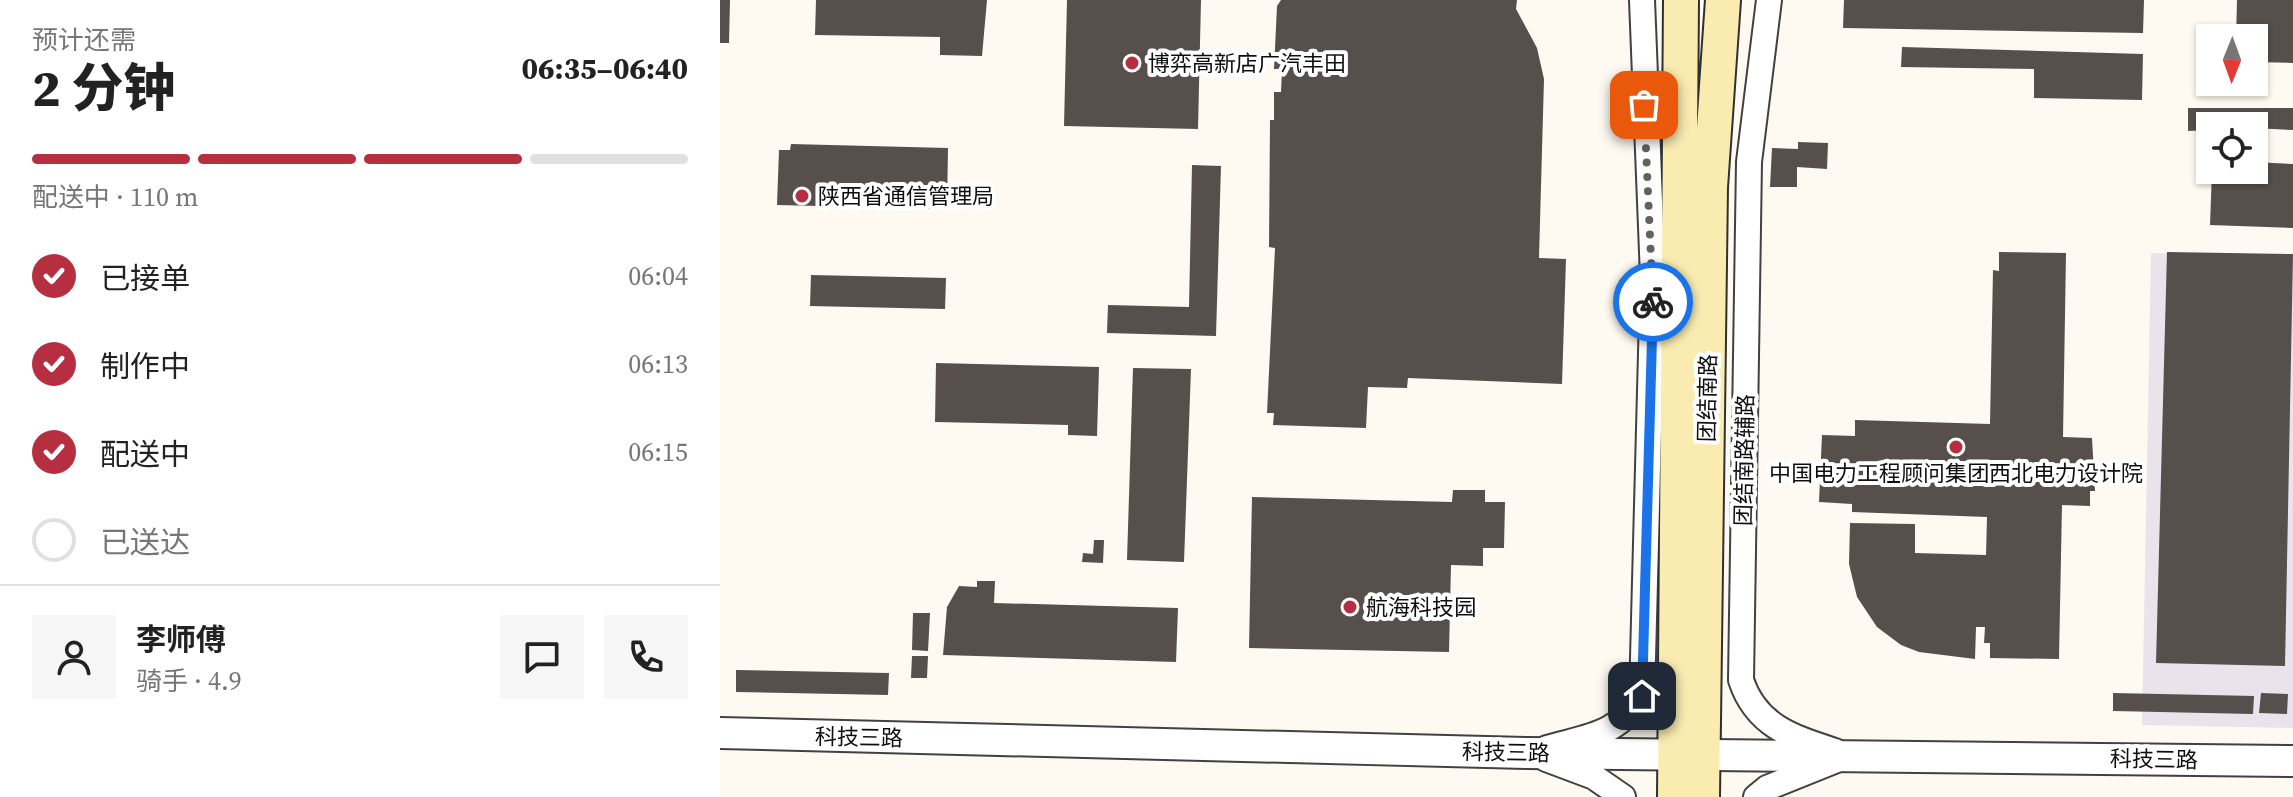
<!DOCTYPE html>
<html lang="zh">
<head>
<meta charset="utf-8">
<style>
	:root { --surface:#fff; --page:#f6f6f6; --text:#222; --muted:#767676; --line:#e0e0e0; --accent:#b62f41 }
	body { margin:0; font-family:"Source Serif 4","Noto Sans SC",serif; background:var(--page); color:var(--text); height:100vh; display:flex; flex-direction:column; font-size:30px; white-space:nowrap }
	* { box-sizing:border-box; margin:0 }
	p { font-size:26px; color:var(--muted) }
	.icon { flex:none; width:44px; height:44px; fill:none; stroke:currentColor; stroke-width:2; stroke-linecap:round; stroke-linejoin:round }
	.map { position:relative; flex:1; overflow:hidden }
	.drawer { display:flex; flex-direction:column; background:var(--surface); width:720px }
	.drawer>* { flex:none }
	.needle { width:52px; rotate:181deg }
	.tools { position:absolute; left:1476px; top:24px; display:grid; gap:16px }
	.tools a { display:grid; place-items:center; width:72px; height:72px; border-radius:0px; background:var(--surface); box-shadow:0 2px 6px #0004; font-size:40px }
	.pin { position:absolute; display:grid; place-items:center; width:68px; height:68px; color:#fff; margin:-34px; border-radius:16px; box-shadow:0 4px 12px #0006 }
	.courier { position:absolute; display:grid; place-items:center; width:80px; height:80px; margin:-40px; border:6px solid #1a73e8; border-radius:50%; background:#fff; color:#222; box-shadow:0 2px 10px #0007 }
	.head em { font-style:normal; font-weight:800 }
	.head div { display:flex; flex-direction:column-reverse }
	.head { display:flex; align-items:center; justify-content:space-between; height:136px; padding:0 32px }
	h1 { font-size:52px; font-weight:800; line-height:60px }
	.bar { display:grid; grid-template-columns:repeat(4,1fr); gap:12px 8px; align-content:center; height:96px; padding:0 32px }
	.bar i { height:10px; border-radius:6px; background:var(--line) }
	.bar .selected { background:var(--accent) }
	.bar p { grid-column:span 4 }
	.line { display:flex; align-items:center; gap:20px; padding:0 32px; border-top:2px solid var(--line) }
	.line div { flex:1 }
	.round { display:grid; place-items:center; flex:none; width:84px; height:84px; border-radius:0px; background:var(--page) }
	ol { padding:0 32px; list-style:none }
	li { display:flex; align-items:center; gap:24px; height:88px }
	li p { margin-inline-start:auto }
	li .icon { padding:8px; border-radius:50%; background:var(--accent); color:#fff; stroke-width:4 }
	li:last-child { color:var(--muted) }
	li i { width:44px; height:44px; border:4px solid var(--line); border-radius:50% }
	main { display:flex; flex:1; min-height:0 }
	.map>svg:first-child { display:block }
</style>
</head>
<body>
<main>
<section class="drawer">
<div class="head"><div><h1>2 分钟</h1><p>预计还需</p></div><em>06:35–06:40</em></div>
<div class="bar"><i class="selected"></i><i class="selected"></i><i class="selected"></i><i></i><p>配送中 · 110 m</p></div>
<ol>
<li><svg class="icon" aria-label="check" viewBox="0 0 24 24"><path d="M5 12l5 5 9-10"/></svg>已接单<p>06:04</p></li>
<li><svg class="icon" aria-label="check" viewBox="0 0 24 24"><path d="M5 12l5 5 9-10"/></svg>制作中<p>06:13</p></li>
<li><svg class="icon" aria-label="check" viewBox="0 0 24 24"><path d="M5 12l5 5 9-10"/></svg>配送中<p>06:15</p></li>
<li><i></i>已送达</li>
</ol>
<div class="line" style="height:144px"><a class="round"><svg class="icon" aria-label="person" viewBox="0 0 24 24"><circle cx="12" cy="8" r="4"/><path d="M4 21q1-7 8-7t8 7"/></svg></a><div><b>李师傅</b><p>骑手 · 4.9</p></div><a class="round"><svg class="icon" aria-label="chat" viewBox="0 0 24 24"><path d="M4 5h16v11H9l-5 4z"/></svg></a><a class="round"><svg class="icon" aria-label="phone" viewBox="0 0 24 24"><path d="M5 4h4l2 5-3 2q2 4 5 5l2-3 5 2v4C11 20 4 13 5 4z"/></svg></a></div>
</section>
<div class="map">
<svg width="1573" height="797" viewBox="0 0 1573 797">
	<rect width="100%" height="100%" fill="#fefaf1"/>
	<path fill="#eae3ec" d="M1431,253l142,3v472l-151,-3z"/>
	<path fill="#564f4b" d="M0,0h10l-1,43h-9z
		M96,0h171l-5,56 -42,-1v-18l-125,-2z
		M347,0h134l-3,129 -134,-3z
		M561,0h236l-1,9 21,39 7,31 -5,179 27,1 -4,125 -154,-6 -1,10 -39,-1 -2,41 -93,-3 1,-12h-7l8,-165 -6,-1 1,-127h4v-28h7l1,-23h-8l3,-63z
		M1124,0h300l-1,33 -300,-5z
		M1517,0h56v63l-39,-1v-24h-18z
		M1182,47l241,7 -1,46 -108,-2v-29l-133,-2z
		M1468,108h105v22l-83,-4v4l-22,1z
		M1078,142l30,1 -1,26 -30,-2v20h-27l2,-39 26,1z
		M71,144l157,4 -1,61 -170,-4 2,-55h11z
		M1534,162l39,2v64l-83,-3 2,-55h42z
		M472,165l29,1 -5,170 -109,-3 1,-28 81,2z
		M1279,252l67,1 -3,184 29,1 3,53h-5v15l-28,-1 -3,154 -69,-1v-15h-6l1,-16h-9l-1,32 -56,-7 -18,-7 -24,-18 -20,-30 -8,-33 1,-41 65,1v29l71,2 1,-38 -135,-5v-8l-33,-2 3,-67 33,1v-16l135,4 3,-154 6,1z
		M1447,252l126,2 -8,412 -129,-3z
		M91,275l135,3 -1,31 -135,-3z
		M216,363l163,4 -2,69 -29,-1v-10l-133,-3z
		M413,368l58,1 -7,193 -57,-2z
		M733,490h32v12h20l-1,46h-21v18l-32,-1 -2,87 -200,-4 3,-151 200,5z
		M374,540h10l-1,23 -21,-1 1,-9 10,1z
		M257,581h18l-1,22 184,5 -2,54 -233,-7 4,-48 12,-21 18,1z
		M193,613h17l-2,38 -16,-1z
		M192,656h16l-1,22h-16z
		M16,670l153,3 -1,22 -152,-3z
		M1393,693l141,3 -1,18 -140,-3z
		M1541,693l27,1 -1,20 -28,-1z"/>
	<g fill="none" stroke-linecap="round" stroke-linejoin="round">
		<defs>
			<path id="minor" d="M1049,0l-20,162 -8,518c15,46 51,57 94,71
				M827,748c42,-12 71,-13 95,-52l11,-419 -11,-277
				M826,759l48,18 29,20
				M1036,797l11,-9 72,-29"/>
			<path id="tertiary" d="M0,733l808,20 765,8"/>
			<path id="secondary" d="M955,797l6,-797
				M982,797l8,-610 13,-187"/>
		</defs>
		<use href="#minor" stroke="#414141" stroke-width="28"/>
		<use href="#tertiary" stroke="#414141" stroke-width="34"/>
		<use href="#secondary" stroke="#303030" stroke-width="38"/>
		<use href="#minor" stroke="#fff" stroke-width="24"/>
		<use href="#tertiary" stroke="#fff" stroke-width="30"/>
		<use href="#secondary" stroke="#faebb0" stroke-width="34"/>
	</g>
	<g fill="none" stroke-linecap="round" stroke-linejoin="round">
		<path stroke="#62615d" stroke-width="8" stroke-dasharray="0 14.4" d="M924,105l9,197"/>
		<path stroke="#1a73e8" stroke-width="10" d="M922,696l11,-394"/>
	</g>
	<g fill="#b62f41" stroke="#fff" stroke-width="3">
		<circle cx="412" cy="63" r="8"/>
		<circle cx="82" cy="196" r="8"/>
		<circle cx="1236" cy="447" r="8"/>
		<circle cx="630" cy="607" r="8"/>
	</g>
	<g text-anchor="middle" stroke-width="8" stroke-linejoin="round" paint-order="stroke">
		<g font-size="22" fill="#0e0e0e" stroke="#fff" text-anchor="start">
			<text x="428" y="71">博弈高新店广汽丰田</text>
			<text x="98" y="204">陕西省通信管理局</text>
			<text x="1236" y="481" text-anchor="middle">中国电力工程顾问集团西北电力设计院</text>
			<text x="646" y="615">航海科技园</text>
		</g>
		<g font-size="22" fill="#0e0e0e" stroke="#fff">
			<text transform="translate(987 398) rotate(-89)" y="8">团结南路</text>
			<text transform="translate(1024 460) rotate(-89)" y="8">团结南路辅路</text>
			<text transform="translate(139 737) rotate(1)" y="8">科技三路</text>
			<text transform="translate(786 752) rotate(1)" y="8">科技三路</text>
			<text transform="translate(1434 759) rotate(1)" y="8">科技三路</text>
		</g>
	</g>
</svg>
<div class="tools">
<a><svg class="needle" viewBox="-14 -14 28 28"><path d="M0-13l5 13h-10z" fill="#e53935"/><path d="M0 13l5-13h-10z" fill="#767676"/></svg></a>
<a><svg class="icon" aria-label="locate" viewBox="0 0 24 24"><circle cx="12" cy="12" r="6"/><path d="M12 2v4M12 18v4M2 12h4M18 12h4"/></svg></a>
</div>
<div class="pin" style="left:924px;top:105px;background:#ea580c"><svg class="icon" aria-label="bag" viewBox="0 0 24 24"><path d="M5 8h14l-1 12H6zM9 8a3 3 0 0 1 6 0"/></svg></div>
<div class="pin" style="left:922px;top:696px;background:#1f2937"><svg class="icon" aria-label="home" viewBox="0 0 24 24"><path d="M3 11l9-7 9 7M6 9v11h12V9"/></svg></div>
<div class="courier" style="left:933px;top:302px"><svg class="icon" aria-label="bike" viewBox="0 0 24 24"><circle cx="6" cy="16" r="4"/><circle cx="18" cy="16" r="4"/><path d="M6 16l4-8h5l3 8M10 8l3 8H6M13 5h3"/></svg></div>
</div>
</main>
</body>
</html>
